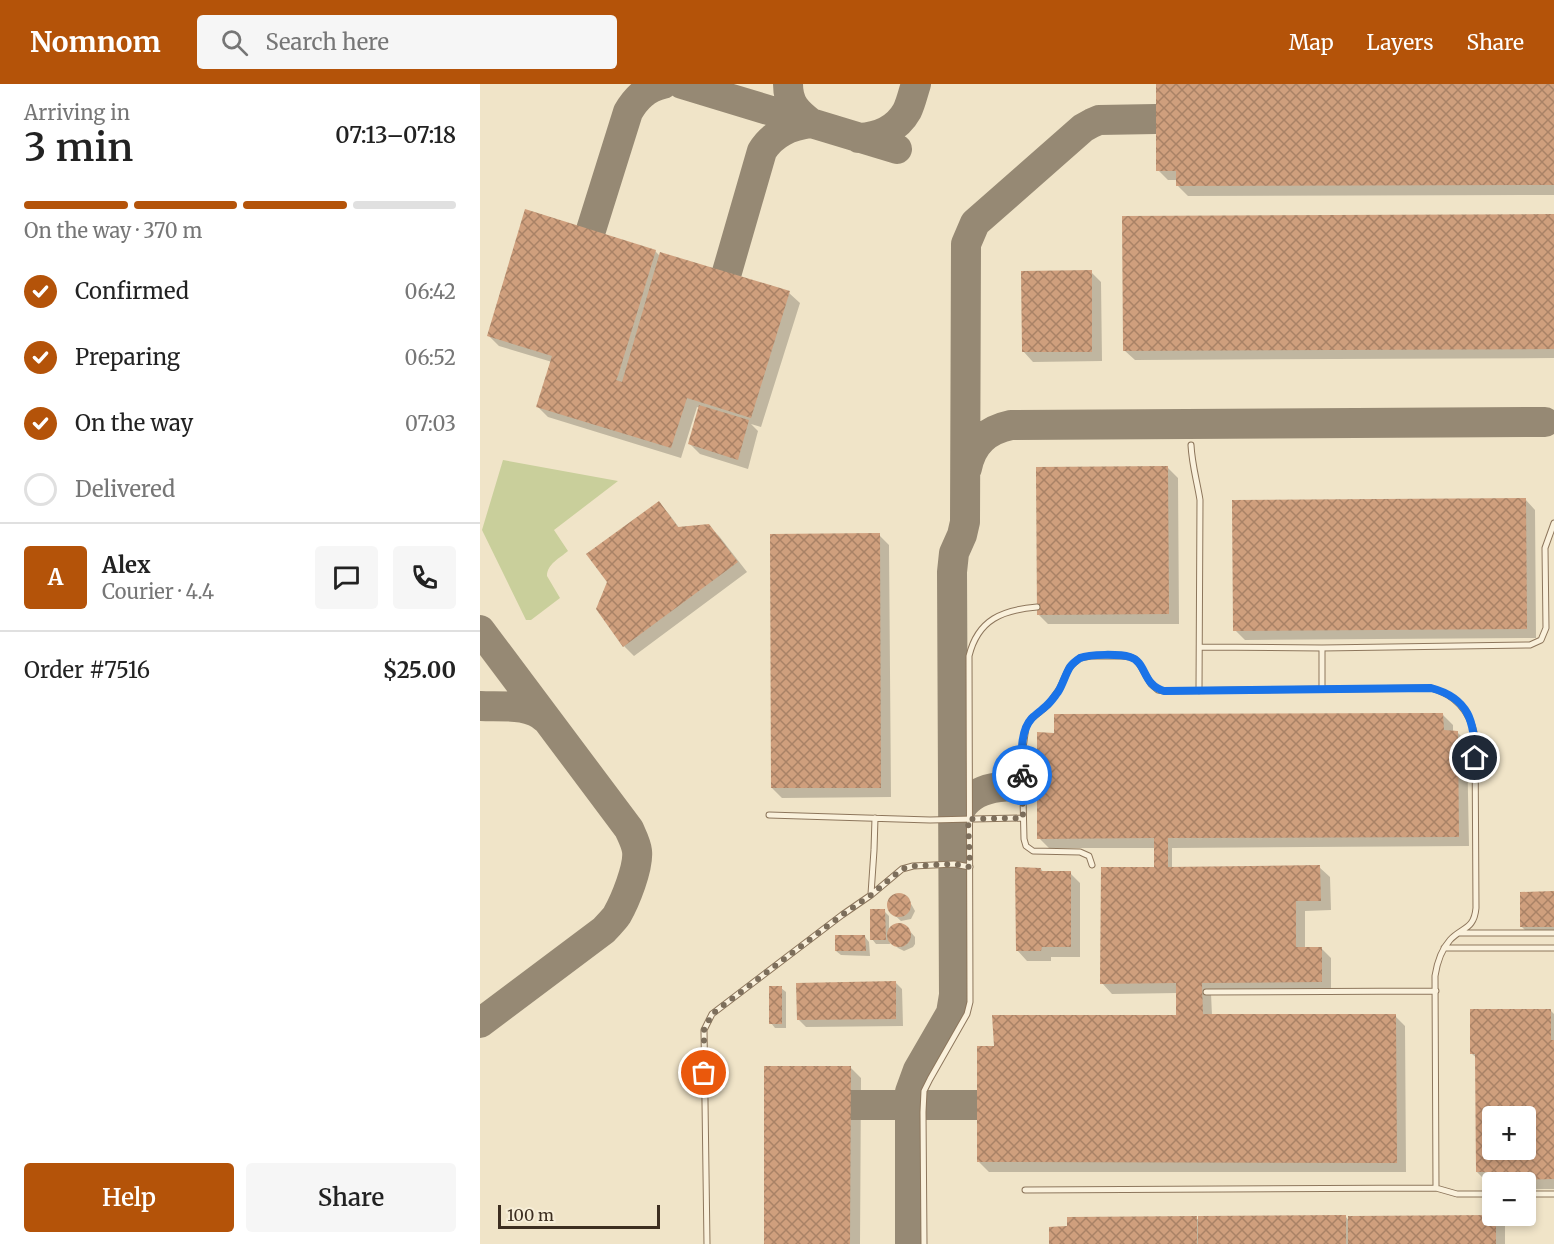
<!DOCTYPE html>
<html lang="en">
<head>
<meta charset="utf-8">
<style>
	:root { --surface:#fff; --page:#f6f6f6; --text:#222; --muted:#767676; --line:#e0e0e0; --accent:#b45309 }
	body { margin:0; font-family:Merriweather,serif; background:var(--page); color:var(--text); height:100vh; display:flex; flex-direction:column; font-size:22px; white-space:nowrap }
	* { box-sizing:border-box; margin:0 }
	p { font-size:20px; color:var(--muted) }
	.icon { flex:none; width:33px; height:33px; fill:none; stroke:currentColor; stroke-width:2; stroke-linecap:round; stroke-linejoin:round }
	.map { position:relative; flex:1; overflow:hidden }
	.details { display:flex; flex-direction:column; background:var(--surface); width:480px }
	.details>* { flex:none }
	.tools { position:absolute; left:1002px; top:1022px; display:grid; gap:12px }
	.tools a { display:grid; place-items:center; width:54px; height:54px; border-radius:6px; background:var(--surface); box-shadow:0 3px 9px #0003; font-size:30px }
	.scale { position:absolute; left:18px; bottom:15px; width:162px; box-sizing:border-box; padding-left:6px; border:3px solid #3d2e20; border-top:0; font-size:16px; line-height:21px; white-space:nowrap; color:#3d2e20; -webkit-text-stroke:4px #f7eed8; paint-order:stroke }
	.pin { position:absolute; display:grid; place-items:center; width:51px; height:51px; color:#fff; margin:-26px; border:3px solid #fff; border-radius:50%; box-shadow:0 2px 6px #0007 }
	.courier { position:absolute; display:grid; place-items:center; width:60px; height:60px; margin:-30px; border:4px solid #1a73e8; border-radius:50%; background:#fff; color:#222; box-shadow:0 2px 8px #0007 }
	.summary em { font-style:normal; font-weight:600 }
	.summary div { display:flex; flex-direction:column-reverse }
	.summary { display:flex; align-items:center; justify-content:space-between; height:102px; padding:0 24px }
	h1 { font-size:39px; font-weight:600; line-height:45px }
	.bar { display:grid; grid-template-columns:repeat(4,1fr); gap:9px 6px; align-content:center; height:72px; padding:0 24px }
	.bar i { height:8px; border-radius:4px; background:var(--line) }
	.bar .current { background:var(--accent) }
	.bar p { grid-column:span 4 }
	.line { display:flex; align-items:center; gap:15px; padding:0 24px; border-top:2px solid var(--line) }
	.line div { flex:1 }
	.round { display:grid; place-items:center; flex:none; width:63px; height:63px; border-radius:6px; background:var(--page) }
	ol { padding:0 24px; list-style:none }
	li { display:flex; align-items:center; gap:18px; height:66px }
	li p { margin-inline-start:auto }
	li .icon { padding:6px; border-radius:50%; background:var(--accent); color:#fff; stroke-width:4 }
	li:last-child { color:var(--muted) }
	li i { width:33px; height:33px; border:3px solid var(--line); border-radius:50% }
	.primary-button { display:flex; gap:12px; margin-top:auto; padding:12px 24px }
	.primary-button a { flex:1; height:69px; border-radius:6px; background:var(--accent); color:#fff; font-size:24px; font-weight:600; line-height:69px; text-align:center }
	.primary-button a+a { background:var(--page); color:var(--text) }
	header { display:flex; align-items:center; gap:36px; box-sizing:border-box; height:84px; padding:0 30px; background:var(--accent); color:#fff }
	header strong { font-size:28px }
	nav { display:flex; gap:33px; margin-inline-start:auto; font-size:21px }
	.search { width:420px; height:54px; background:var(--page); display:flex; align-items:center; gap:15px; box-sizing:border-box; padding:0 21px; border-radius:6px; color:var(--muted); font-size:22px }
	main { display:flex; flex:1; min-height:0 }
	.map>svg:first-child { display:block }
</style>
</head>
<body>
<header>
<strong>Nomnom</strong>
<div class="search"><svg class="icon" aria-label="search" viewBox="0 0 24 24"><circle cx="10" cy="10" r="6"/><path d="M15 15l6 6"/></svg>Search here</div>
<nav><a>Map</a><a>Layers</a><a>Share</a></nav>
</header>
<main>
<section class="details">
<div class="summary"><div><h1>3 min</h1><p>Arriving in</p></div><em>07:13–07:18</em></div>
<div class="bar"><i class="current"></i><i class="current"></i><i class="current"></i><i></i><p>On the way · 370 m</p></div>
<ol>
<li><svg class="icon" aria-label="check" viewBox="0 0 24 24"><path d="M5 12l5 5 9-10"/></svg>Confirmed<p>06:42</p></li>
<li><svg class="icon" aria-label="check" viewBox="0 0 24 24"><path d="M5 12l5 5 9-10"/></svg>Preparing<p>06:52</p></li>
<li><svg class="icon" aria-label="check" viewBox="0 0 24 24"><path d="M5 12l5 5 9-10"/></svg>On the way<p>07:03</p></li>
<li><i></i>Delivered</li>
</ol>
<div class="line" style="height:108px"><b class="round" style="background:var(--accent);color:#fff">A</b><div><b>Alex</b><p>Courier · 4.4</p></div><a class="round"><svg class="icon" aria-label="chat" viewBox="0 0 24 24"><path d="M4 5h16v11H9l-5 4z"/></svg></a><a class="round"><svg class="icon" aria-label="phone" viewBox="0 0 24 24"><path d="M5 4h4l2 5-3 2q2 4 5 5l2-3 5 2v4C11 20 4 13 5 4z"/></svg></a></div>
<div class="line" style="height:78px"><div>Order #7516</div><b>$25.00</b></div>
<div class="primary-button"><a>Help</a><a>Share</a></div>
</section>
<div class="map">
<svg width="1074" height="1160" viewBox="0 0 1074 1160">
	<defs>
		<pattern id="building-cross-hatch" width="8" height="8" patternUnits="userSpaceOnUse" patternTransform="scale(1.5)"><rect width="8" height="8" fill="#cf9f7d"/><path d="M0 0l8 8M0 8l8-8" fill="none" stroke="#a98266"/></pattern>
	</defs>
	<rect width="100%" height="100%" fill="#f0e4c8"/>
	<path fill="#c9cf9b" d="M23,376l115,21 -64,49 14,21c-8,7 -21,13 -21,25l13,22 -29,22h-5l-44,-90z"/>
	<path fill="#0003" fill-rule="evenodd" d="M677,0h397v111l-366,1 -10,-10v-6h-10l-10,-10z
		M1074,132v142l-419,2 -11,-10z
		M175,167l5,5 129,37 11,10 -39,124 -10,-3 7,7 -10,38 -48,-15 -10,-10 10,-36 -3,-1 -16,51 -133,-41 -10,-10 14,-45 -53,-16 -10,-10z
		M611,188l10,10 1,79 -69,1 -10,-11z
		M688,384l10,10 1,146h-131l-10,-10z
		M1045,415l10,11 1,128 -291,2 -10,-10z
		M179,419l10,11 11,15 28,-3 11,10 28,36 -113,84 -10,-10 -26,-37z
		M399,451l10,10 2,252 -109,1 -10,-10z
		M962,630l11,11v7h4l10,10 2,104 -297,2v20l147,-1 11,10 1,33 -26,1v37h16l10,10v34l-120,1 1,23h183l10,10 1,146h-417l-10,-10 17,-114 182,-32v-23l-66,1 -10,-11 55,-115 -2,-20h-106l-10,-10z
		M561,785l3,4h26l10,10v74h-29v4h-24l-10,-11z
		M1074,809v41h-25l-8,-8z
		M419,811l6,2 5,5 5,9 -4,8 -10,2 -11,-10 -1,-7 3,-6z
		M404,827l5,5v15l6,-6h7l6,4 7,8v7l-2,3 -9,4 -6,-3 -9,-10 1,6h-14l-4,-5z
		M385,853l4,5 1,14 -29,-1 -5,-4z
		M415,898l7,7 1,37 -97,1 -8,-8z
		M301,904l5,4v36h-11l-4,-5z
		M1070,926l4,4v175h-24l-4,-4v-3h-39l-10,-10v-114l-5,-4zM1012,1032h34v33h-34z
		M370,983l11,11 -1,166h-95z
		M1015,1132l10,10v18h-455l146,-26 4,3 146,-4 3,4z"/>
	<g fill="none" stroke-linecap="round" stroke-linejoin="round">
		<path stroke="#968974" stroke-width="30" d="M202,0l215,65
			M308,0c0,20 9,28 23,39
			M379,54c19,-1 38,-9 48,-27 4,-8 6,-18 9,-27
			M111,146l37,-118c8,-14 18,-24 35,-28
			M247,188l35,-121c11,-18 28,-25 49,-28
			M487,384c5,-25 20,-38 44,-43l534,-3
			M0,546l149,199c3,7 7,14 8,22 2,16 -12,50 -20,64 -4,6 -9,10 -13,15l-124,93
			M0,622c22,1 49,-3 66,13
			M474,745c8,-46 47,-43 83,-43
			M371,1021h126
			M430,1160v-152l8,-22 33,-57 3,-18 -2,-423 2,-19 8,-18 3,-13 1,-278 9,-21 108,-95 9,-5 7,-3 57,-1"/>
	</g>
	<path fill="url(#building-cross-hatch)" fill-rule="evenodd" d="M676,0h398v101l-378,1v-15h-20z
		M45,125l131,41 -38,126 -2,4 6,2 38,-130 130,39 -39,127 -64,-20 -16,50 -135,-41 16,-51 -65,-20z
		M1074,130v135l-431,2 -1,-135z
		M612,186v82h-70l-1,-81z
		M219,321l50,15 -11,40 -50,-16z
		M688,382l1,148 -132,1 -1,-148z
		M1046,414l1,131 -294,2 -1,-131z
		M179,417l19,26 31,-3 29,38 -115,85 -27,-38 11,-27 -21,-28z
		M400,449l1,255h-110l-1,-254z
		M963,629l1,17 14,1 1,106 -291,1v29l152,-2 1,36h-25v46h26v35l-120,1 1,31h193l1,149 -420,-1v-116h17l-2,-31h184v-32l-76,1 1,-117h53v-29l-117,1v-107l17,1v-19z
		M535,783l26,1v3h30v76h-29l-1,4h-25z
		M1074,807v36h-34v-35z
		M407 821a12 12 0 1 1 24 0a12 12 0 1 1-24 0Z
		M390,825h15l1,31h-16z
		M407 851a12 12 0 1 1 24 0a12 12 0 1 1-24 0Z
		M355,851h30l1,16h-31z
		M416,897v38l-99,1 -1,-37z
		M289,902h13v38h-13z
		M990,925h81v31h3v139l-36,1v-8h-42l-1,-118h-5zM1012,1032h34v33h-34z
		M284,982h87l-1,178h-86z
		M866,1131v29h-148v-28z
		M1012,1131h4v29h-148v-28z
		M717,1132v28h-148v-17l18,-1v-9z"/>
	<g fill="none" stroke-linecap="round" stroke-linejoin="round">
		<defs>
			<path id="service" d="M711,361c1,20 6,36 9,55l-1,191
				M720,563l122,1 208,-3 11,-5 5,-12 -1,-80 9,-25
				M842,564v41
				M289,731l161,5 93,-2
				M612,781l-3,-9 -9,-4 -47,-1 -7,-5 -2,-7 -2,-84 4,-28 5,-8 17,-14 12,-17 9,-20 5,-5 6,-5 11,-2h31l8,1 5,2 5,6 11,19 7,6 6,1 267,-3c25,7 39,23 44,48l1,172c-2,22 -14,19 -26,32 -9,10 -13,23 -15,36l1,212
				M391,810l3,-44 1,-32
				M980,849h94
				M964,864h110
				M726,908l230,-1
				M545,1106l411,-2 21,6h35
				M1046,1110h28
				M227,1160l-3,-214 8,-16 130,-99 29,-20 31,-26 11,-3 41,-2 16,3
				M444,1160l-1,-132 1,-21 6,-12 37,-65 3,-12 -1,-346c9,-37 34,-46 68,-49"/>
		</defs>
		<use href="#service" stroke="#8d765c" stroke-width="7"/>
		<use href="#service" stroke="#faf1dc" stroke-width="5"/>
	</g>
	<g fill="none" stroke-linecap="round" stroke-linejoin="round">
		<path stroke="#7c6e5b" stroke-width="6" stroke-dasharray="0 10.8" d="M224,989v-43l8,-16 130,-99 29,-20 31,-26 11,-3 41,-2 16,3 -2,-48 55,-1 -1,-43"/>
		<path stroke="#1a73e8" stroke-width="8" d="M542,691c0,-18 -3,-43 10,-57 4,-4 10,-8 14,-12 5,-4 8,-9 12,-14 5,-8 7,-17 12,-25 2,-3 7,-7 10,-9 10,-4 40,-4 50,-1 17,5 12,28 34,34l267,-3c38,10 44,34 44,70"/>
	</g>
</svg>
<div class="tools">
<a>+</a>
<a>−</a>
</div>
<div class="scale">100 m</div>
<div class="pin" style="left:224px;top:989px;background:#ea580c"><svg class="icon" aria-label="bag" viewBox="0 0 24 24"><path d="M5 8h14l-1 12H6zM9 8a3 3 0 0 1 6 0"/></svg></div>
<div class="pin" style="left:995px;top:674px;background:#1f2937"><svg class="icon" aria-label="home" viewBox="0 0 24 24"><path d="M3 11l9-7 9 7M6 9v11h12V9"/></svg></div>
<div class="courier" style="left:542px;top:691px"><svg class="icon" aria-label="bike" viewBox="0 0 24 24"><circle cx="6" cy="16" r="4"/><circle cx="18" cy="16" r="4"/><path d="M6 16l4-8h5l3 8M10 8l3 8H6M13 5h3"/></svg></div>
</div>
</main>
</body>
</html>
